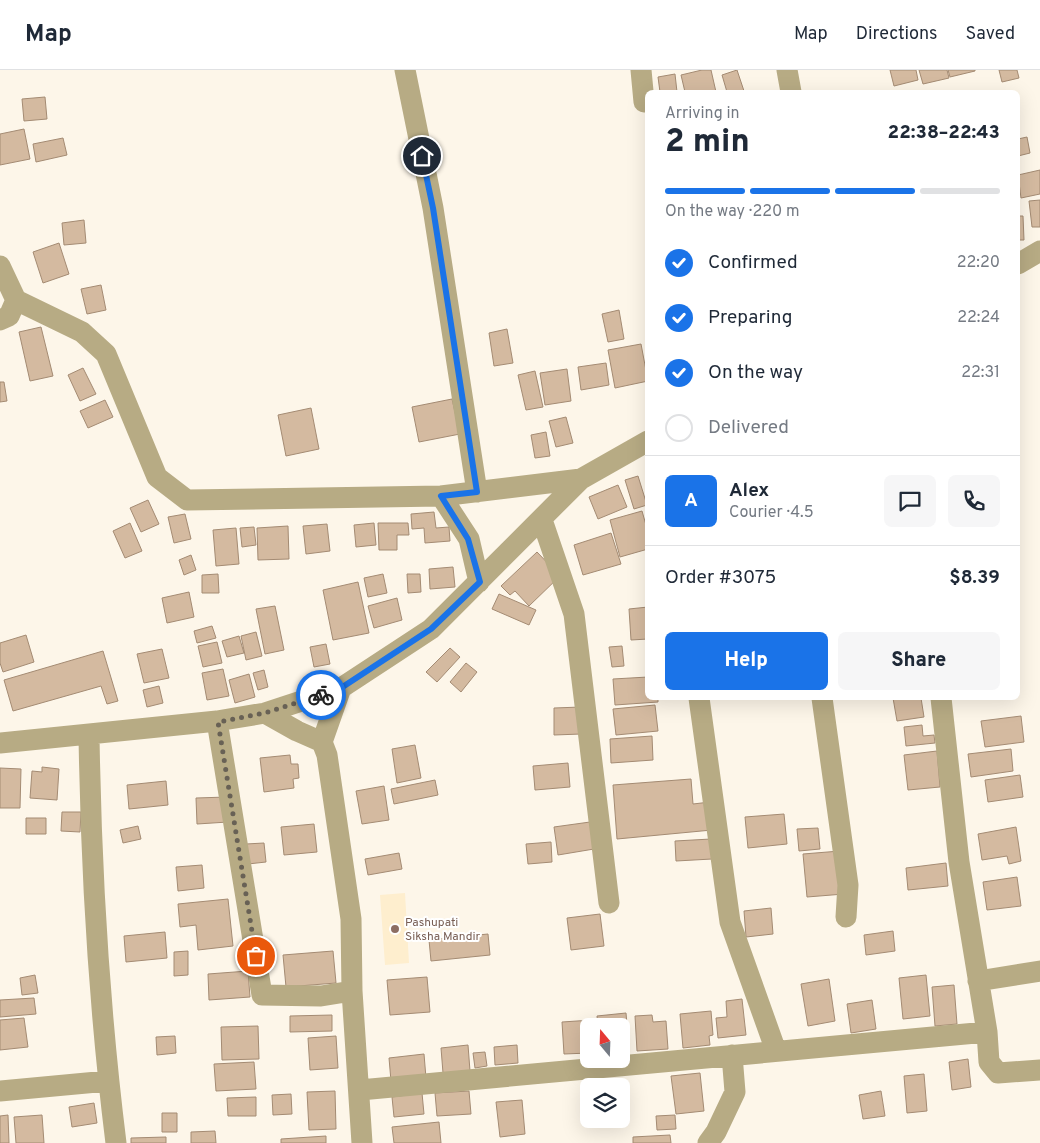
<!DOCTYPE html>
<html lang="en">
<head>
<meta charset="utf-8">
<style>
	:root { --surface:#fff; --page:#f6f6f7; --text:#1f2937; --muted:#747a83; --line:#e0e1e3; --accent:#1a73e8 }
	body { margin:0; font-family:Overpass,sans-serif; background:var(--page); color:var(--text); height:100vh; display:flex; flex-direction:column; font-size:19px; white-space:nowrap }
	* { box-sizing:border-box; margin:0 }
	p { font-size:16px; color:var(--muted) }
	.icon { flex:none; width:28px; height:28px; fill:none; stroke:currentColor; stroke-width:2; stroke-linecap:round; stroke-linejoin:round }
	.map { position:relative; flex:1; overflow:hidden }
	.panel { position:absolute; left:645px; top:20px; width:375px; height:610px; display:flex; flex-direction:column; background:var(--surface); border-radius:8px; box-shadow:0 5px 20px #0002 }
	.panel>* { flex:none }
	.needle { width:32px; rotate:341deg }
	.buttons { position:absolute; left:580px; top:948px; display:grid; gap:10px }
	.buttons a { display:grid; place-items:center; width:50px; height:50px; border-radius:8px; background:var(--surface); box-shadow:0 5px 20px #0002; font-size:25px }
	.pin { position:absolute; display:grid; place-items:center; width:42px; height:42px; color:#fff; margin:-21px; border:2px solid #fff; border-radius:50%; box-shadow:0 1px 5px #0007 }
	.courier { position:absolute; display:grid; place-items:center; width:50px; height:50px; margin:-25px; border:4px solid #1a73e8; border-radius:50%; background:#fff; color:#222; box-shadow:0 1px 6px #0007 }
	.headline em { font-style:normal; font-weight:800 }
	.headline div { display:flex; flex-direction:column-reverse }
	.headline { display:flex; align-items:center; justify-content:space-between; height:85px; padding:0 20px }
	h1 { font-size:32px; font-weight:800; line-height:38px }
	.bar { display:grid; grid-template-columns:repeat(4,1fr); gap:8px 5px; align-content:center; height:60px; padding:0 20px }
	.bar i { height:6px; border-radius:4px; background:var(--line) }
	.bar .selected { background:var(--accent) }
	.bar p { grid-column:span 4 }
	.line { display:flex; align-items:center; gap:12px; padding:0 20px; border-top:1px solid var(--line) }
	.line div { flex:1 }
	.round { display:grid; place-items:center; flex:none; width:52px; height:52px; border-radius:8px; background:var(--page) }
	ol { padding:0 20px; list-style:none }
	li { display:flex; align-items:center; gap:15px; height:55px }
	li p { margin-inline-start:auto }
	li .icon { padding:5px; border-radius:50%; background:var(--accent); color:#fff; stroke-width:4 }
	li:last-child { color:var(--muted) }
	li i { width:28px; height:28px; border:2px solid var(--line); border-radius:50% }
	.cta { display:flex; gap:10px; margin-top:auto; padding:10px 20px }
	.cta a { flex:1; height:58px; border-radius:8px; background:var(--accent); color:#fff; font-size:20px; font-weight:800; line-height:58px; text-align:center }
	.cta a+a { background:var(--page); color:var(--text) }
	header { display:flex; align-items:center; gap:30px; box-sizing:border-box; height:70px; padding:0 25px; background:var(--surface); border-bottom:1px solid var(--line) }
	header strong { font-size:24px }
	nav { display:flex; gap:28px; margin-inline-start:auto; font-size:18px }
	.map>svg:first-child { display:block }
</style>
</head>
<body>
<header>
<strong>Map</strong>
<nav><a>Map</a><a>Directions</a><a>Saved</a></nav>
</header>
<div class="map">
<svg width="1040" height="1073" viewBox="0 0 1040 1073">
	<rect width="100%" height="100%" fill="#fdf6e9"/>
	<path fill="#feeece" d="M405,823l4,70 -24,2 -5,-70z"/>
	<path fill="#d4baa0" stroke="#a48b73" d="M702,0h9l5,22h-31l-4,-17z
		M737,0l7,21 -17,1 -5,-17z
		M890,0h26l2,10 -24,6z
		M919,0h28l2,8 -26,6z
		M948,0h27v1l-25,6z
		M999,0h18l2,8 -17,4z
		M675,4l2,18h-17l-2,-15z
		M45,27l2,22 -23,2 -2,-22z
		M24,59l6,30 -30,6v-31z
		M1027,67l3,16 -12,3v-17z
		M63,68l4,17 -31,7 -3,-18z
		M1040,100v24l-19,4 -3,-23z
		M1040,130v27h-8l-3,-26z
		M1018,146h5l1,24h-6z
		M84,150l2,23 -22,2 -2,-22z
		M59,173l10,31 -26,9 -10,-31z
		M101,215l5,25 -19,4 -6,-25z
		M619,240l5,29 -16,3 -6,-28z
		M41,257l12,49 -23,5 -11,-49z
		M507,259l6,34 -19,3 -5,-33z
		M641,274l7,37 -33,7 -7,-38z
		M606,293l3,22 -28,5 -3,-23z
		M83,298l13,26 -16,7 -12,-26z
		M567,299l4,32 -26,4 -5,-32z
		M535,301l8,36 -17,3 -8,-35z
		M0,312h4l3,19 -7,1z
		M452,329l8,35 -41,8 -7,-35z
		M105,330l8,17 -25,11 -8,-17z
		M311,338l8,41 -33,7 -8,-41z
		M566,347l7,26 -17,4 -7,-26z
		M546,362l4,24 -15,2 -4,-23z
		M638,406l9,29 -13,4 -9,-29z
		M618,415l9,22 -29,12 -9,-22z
		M148,430l11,24 -18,8 -11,-24z
		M642,441l6,21v17l-28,8 -10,-37z
		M434,442l2,16 13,-1 1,14 -25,2 -1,-15 -12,1 -1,-15z
		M185,444l6,25 -17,4 -6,-26z
		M130,453l12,28 -17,7 -12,-27z
		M374,453l2,22 -20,2 -2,-22z
		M378,453h30l1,12h-12v15h-18z
		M327,454l3,27 -24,3 -3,-28z
		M288,456l1,33 -31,1 -1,-32z
		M254,457l2,18 -14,2 -2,-19z
		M236,458l3,36 -23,2 -3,-36z
		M611,463l10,31 -38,11 -9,-30z
		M537,482l23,24 -31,30 -14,-15 -5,4 -9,-9z
		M191,485l5,15 -12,5 -5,-15z
		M453,497l2,20 -25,2 -1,-20z
		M218,504l1,19h-17v-18z
		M383,504l4,19 -19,4 -4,-19z
		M407,504h13l1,18 -13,1z
		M358,512l11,51 -36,7 -10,-50z
		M189,522l5,25 -27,6 -5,-25z
		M499,524l37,16 -7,15 -37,-16z
		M397,528l5,22 -28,8 -6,-22z
		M275,536l9,44 -19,4 -9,-45z
		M648,537v32l-17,1 -2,-31z
		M212,556l4,12 -19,5 -3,-12z
		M256,562l6,24 -16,4 -5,-24z
		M26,565l8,27 -31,10 -3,-9v-20z
		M239,566l5,17 -17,4 -5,-16z
		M217,572l5,21 -19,4 -5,-21z
		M326,574l4,20 -16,3 -4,-20z
		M622,576l2,20 -12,1 -3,-20z
		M450,578l10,9 -23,25 -11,-10z
		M162,579l7,29 -25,5 -7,-29z
		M103,581l15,50 -11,3 -6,-18 -88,25 -9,-31z
		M466,593l11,9 -16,20 -11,-10z
		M223,599l6,27 -22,4 -5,-27z
		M264,600l4,17 -10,3 -5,-17z
		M249,604l6,23 -20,6 -6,-23z
		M648,607v21h10v4l-43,3 -2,-26z
		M159,616l4,17 -16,4 -4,-17z
		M893,628h28l3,19 -27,4z
		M655,635l3,26 -42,4 -3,-26z
		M581,637v27l-27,1v-27z
		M1021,646l3,26 -39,5 -4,-26z
		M922,655l1,11 11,-1 1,8 -29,3 -2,-19z
		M652,666l1,24 -42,3 -1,-24z
		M415,675l6,33 -24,5 -5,-34z
		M1011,679l2,22 -42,6 -3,-23z
		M937,681l3,36 -32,3 -4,-35z
		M290,685l1,9h7l1,14 -6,1 1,9 -30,4 -4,-34z
		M568,693l2,24 -35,3 -2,-24z
		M42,697l17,2 -2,31 -27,-2 2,-27 10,1z
		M0,698l21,1 -1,39h-20z
		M1020,705l3,22 -35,5 -3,-22z
		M691,709l2,25 17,-2 2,28 -95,9 -4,-54z
		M435,710l3,15 -44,9 -3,-15z
		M166,711l2,24 -39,4 -2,-24z
		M384,716l5,34 -27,4 -6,-33z
		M227,727l1,25 -31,2 -1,-26z
		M62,742h19l-1,20 -19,-1z
		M784,744l3,30 -39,4 -3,-31z
		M26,748h20v16h-20z
		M590,752l4,27 -36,6 -4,-28z
		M314,754l3,28 -33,3 -3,-28z
		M138,756l3,13 -18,4 -3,-13z
		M1016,757l5,34 -12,3 -2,-8 -25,4 -4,-26z
		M818,758l2,21 -21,2 -2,-22z
		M711,769l1,20 -36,2 -1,-20z
		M551,772l1,20 -24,2 -2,-20z
		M264,773l2,19 -18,2 -2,-20z
		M840,781l4,43 -37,3 -4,-43z
		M399,783l3,16 -34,6 -3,-16z
		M946,793l2,23 -40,4 -2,-22z
		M202,795l2,23 -26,3 -2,-24z
		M1017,807l4,29 -34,4 -4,-28z
		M228,829l5,47 -35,4 -2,-25 -16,2 -2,-23z
		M771,838l2,26 -27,3 -2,-26z
		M600,844l4,32 -33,4 -4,-32z
		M893,861l2,20 -29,4 -2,-20z
		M165,862l2,26 -41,4 -2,-26z
		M488,864l2,21 -59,6 -2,-21z
		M188,881v24l-14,1v-24z
		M333,881l3,32 -50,4 -3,-32z
		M248,901l2,26 -41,3 -1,-26z
		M35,905l3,18 -16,2 -2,-17z
		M926,905l4,41 -27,3 -4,-41z
		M427,907l3,35 -40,3 -3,-35z
		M829,909l6,42 -27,5 -7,-42z
		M954,915l3,39 -22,2 -3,-39z
		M34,928l2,16 -36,3v-17z
		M742,929l4,36 -28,3 -2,-20 11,-1 -1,-16z
		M872,930l4,29 -25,4 -4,-29z
		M711,941l2,24 -4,1 1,9 -27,3 -3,-34z
		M626,943l3,34 -8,1v-22h-23l-1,-10z
		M332,945v16l-42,1v-16z
		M652,945l1,7 13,-1 2,28 -31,2 -2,-35z
		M24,948l4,29 -28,3v-30z
		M592,950v6h-3v27l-25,1 -2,-32z
		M258,956l1,33 -37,1 -1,-33z
		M175,966l1,17 -19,2 -1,-18z
		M336,966l2,32 -28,2 -2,-32z
		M468,975l2,26 -27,2 -2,-25z
		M517,975l1,18 -23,2 -1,-18z
		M485,982l2,14 -12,2 -2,-15z
		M424,984l2,24 -35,3 -2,-23z
		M968,989l3,28 -19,3 -3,-28z
		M254,992l2,27 -40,2 -2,-27z
		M700,1003l4,38 -28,3 -5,-38z
		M924,1004l3,37 -20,2 -3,-37z
		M335,1021l1,38 -27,1 -2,-38z
		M469,1021l2,23 -34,2 -2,-23z
		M881,1021l4,25 -22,3 -4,-24z
		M422,1023l2,21 -30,3 -2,-20z
		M291,1024l1,20 -19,1 -1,-20z
		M256,1027v19h-28l-1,-18z
		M522,1030l3,34 -25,3 -4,-35z
		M94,1033l3,20 -25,4 -3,-20z
		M162,1043h15v19h-15z
		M8,1045l1,28h-9v-27z
		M42,1045l2,28h-28l-2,-26z
		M675,1045l1,14 -19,1 -1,-14z
		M439,1052l2,21h-47l-2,-16z
		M215,1061l1,12h-25v-11z
		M670,1065l1,8h-38v-6z
		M326,1066v7h-45v-4z
		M166,1067v6h-35v-5z"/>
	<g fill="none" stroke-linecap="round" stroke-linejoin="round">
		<path stroke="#b7ab84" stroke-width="21" d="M405,0l28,138 44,284
			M641,0l3,32
			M787,0l4,22
			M1018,194l22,-13
			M0,196l16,34 66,32 24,22 51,123 30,23 254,-4 140,-17
			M0,250l9,-4 7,-16
			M441,426l28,43 10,43
			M542,450l32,94 35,289
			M699,628l31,224 46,129
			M822,628l26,187 -2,32
			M265,643l76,-25 90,-59 150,-150 67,-38
			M217,651l45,274 59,1 31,-5
			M89,664c2,136 10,273 27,409
			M322,672l19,-54
			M0,673l217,-22 48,-8 32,18 25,11 5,13 24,164 1,72 10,152
			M978,911l62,-10
			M987,962l2,30 9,11 42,-3
			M360,1020l627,-58 -28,-170 -18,-164
			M0,1021l108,-10
			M708,1073l8,-11 19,-40 -3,-37"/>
	</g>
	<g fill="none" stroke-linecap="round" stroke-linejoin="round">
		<path stroke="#686155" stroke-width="5" stroke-dasharray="0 9" d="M256,886l-38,-234 47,-9 56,-18"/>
		<path stroke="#1a73e8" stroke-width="6" d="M321,625l20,-7 90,-59 49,-47 -12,-43 -27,-43 36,-4 -44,-284 -11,-52"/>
	</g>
	<circle fill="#8d6e63" stroke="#fff" stroke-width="2" cx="395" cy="859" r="5"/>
	<g text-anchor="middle" stroke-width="4" stroke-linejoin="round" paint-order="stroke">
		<g font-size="12" fill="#785e54" stroke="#fff" text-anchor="start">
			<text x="405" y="856">Pashupati<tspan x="405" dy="14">Siksha Mandir</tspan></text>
		</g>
	</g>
</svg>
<div class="buttons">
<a><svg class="needle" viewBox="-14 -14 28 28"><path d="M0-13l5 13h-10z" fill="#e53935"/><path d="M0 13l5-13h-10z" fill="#747a83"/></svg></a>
<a><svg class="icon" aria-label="layers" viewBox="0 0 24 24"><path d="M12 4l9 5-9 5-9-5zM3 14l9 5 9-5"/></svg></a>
</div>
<div class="pin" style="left:256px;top:886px;background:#ea580c"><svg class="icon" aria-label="bag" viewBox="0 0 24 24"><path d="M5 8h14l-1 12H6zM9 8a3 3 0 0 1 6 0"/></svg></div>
<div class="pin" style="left:422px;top:86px;background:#1f2937"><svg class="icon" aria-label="home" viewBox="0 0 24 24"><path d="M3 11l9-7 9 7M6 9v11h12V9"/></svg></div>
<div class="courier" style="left:321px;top:625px"><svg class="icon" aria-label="bike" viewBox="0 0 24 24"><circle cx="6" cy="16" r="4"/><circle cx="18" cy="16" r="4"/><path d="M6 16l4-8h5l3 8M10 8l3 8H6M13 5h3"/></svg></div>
<section class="panel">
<div class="headline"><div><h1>2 min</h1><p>Arriving in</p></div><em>22:38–22:43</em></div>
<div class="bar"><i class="selected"></i><i class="selected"></i><i class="selected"></i><i></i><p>On the way · 220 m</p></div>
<ol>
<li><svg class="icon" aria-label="check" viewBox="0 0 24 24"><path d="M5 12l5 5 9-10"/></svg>Confirmed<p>22:20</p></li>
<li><svg class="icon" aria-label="check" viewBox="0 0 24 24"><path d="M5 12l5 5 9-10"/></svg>Preparing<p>22:24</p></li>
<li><svg class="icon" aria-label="check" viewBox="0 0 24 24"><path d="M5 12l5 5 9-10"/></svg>On the way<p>22:31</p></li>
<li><i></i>Delivered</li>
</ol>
<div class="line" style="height:90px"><b class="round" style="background:var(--accent);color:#fff">A</b><div><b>Alex</b><p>Courier · 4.5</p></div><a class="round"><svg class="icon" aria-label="chat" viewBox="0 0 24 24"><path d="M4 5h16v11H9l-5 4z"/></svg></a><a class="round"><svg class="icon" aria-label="phone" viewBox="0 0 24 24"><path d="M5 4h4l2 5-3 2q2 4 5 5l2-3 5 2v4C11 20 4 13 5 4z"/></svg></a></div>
<div class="line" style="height:65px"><div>Order #3075</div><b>$8.39</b></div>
<div class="cta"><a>Help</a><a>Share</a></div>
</section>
</div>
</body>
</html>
